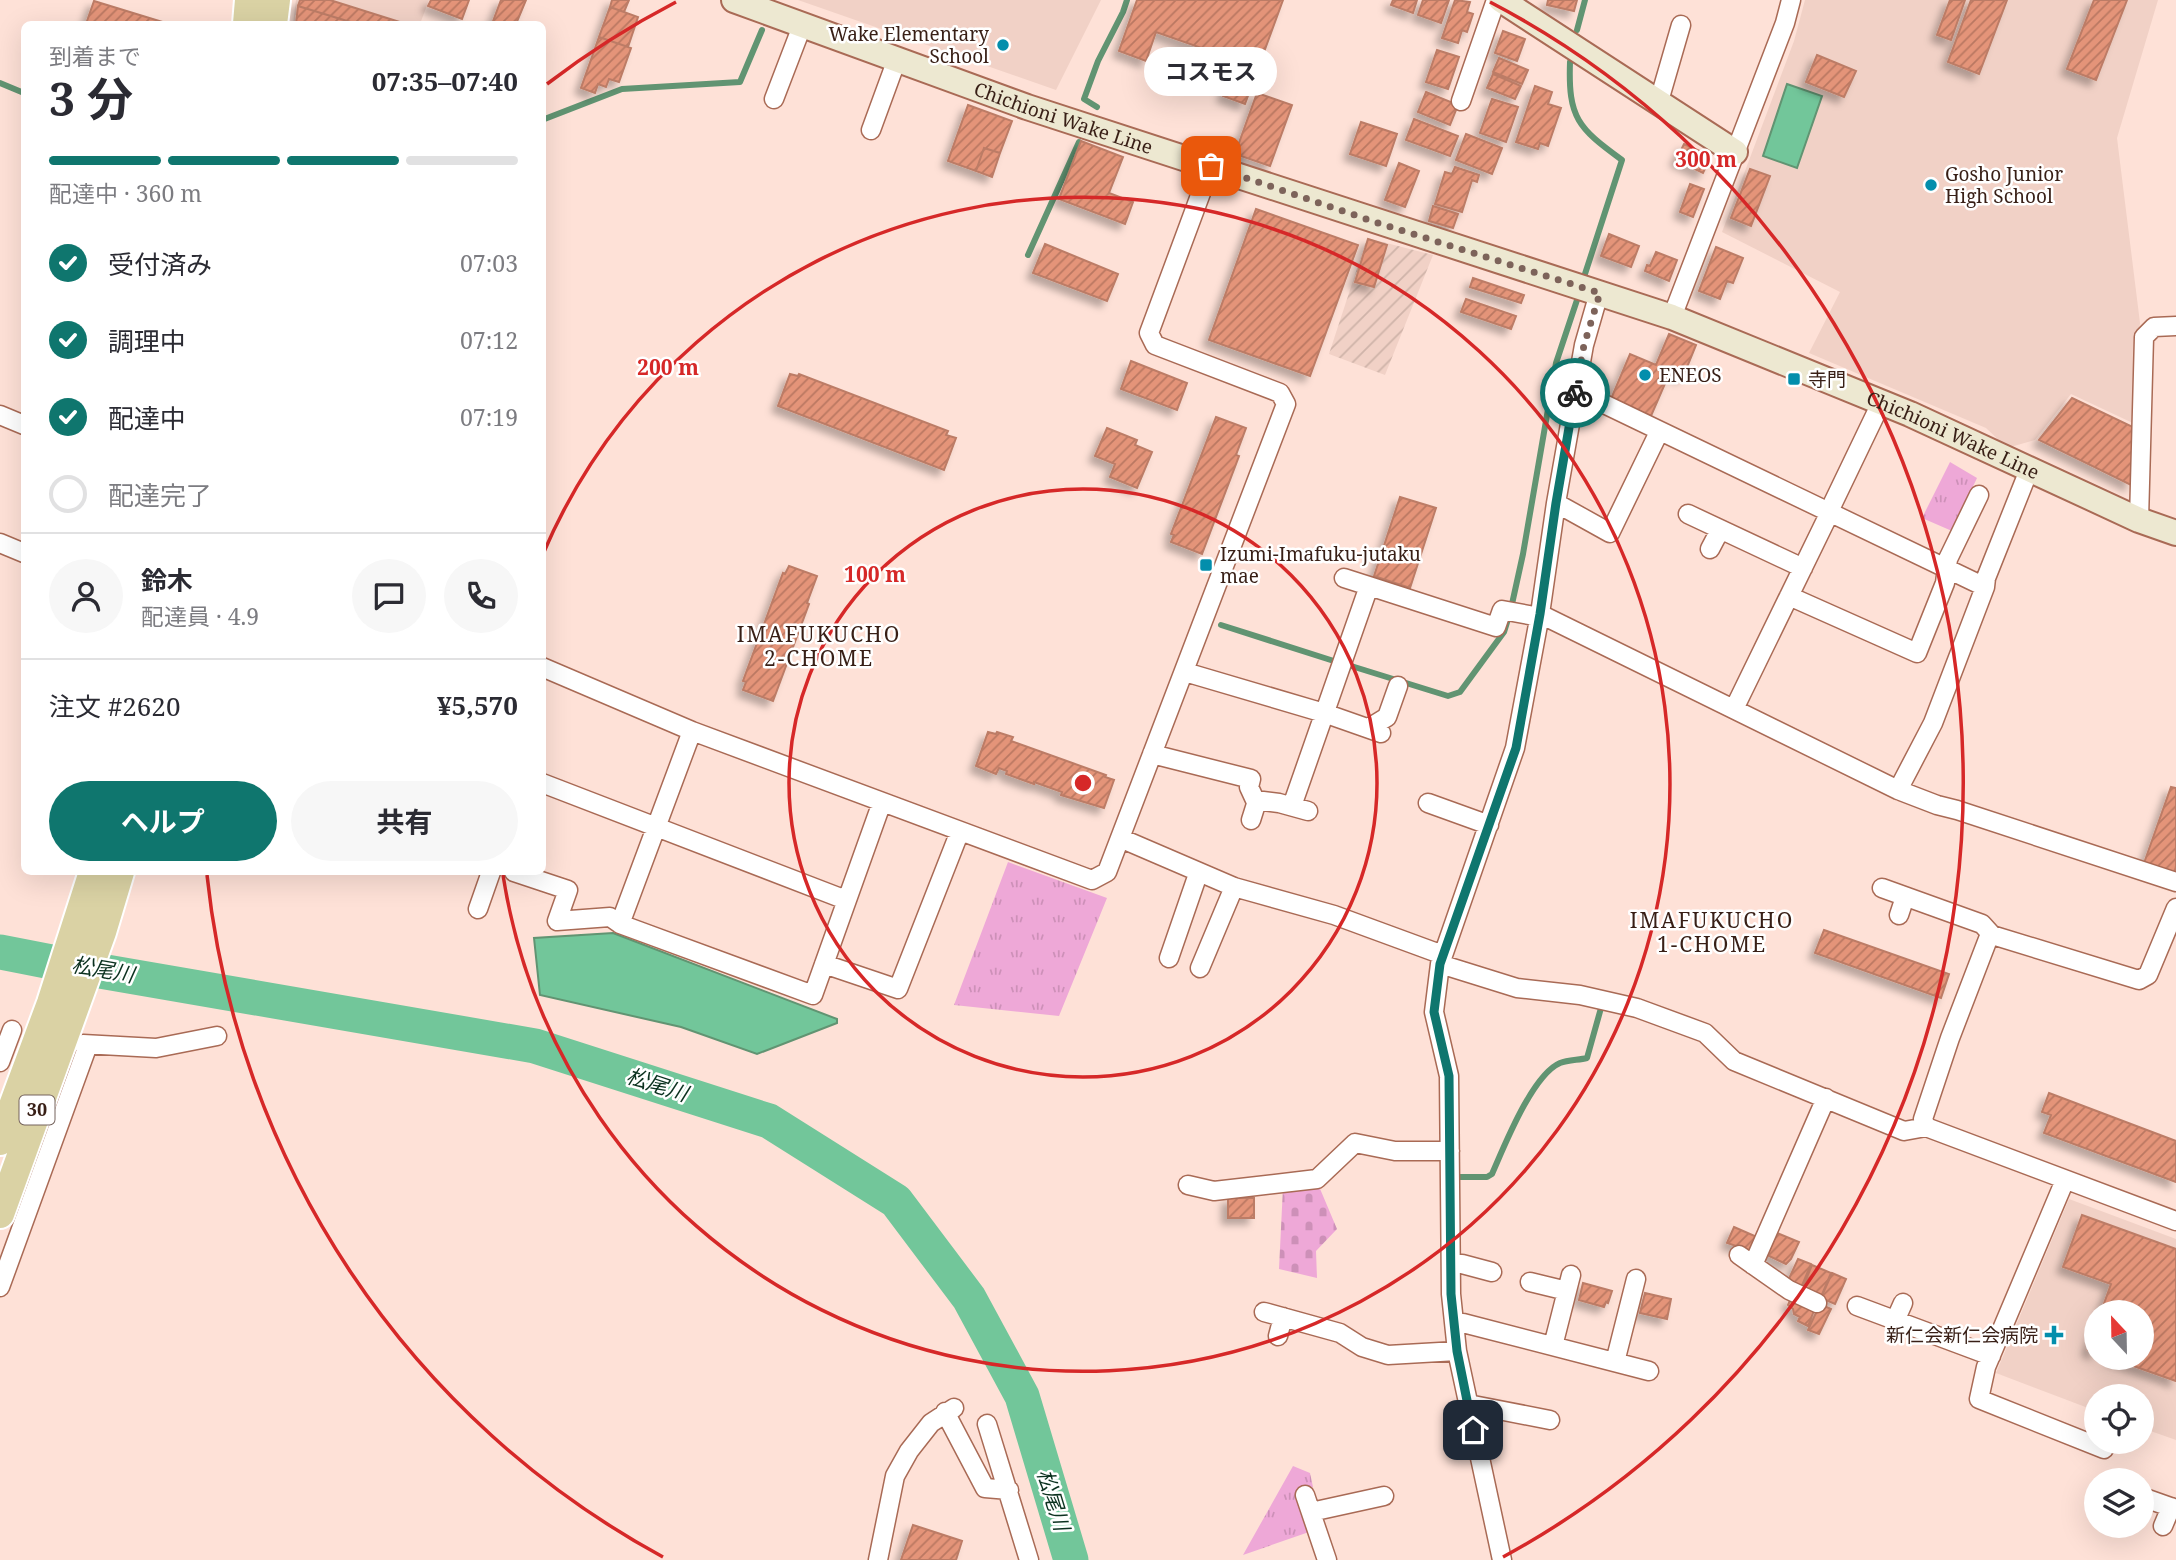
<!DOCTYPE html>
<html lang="ja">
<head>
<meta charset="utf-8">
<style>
	:root { --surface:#fff; --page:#f7f7f7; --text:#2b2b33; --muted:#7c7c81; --line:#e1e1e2; --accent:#0f766e }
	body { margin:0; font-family:"Noto Serif","Noto Sans JP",serif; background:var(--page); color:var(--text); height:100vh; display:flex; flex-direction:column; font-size:26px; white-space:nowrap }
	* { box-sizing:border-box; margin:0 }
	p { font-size:23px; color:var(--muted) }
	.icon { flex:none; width:38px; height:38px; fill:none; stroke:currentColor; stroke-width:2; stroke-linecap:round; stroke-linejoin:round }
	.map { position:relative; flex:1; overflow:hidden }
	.drawer { position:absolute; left:21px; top:21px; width:525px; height:854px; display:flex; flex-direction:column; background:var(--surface); border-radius:10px; box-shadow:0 7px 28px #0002 }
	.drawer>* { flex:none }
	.needle { width:46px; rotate:338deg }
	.fabs { position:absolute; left:2084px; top:1300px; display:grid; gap:14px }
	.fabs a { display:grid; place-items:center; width:70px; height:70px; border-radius:50%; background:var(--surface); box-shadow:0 7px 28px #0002; font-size:35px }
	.pin { position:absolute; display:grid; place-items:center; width:60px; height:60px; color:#fff; margin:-30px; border-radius:14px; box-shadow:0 4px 10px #0006 }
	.courier { position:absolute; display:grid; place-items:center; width:70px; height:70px; margin:-35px; border:5px solid #0f766e; border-radius:50%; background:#fff; color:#222; box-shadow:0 2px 9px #0007 }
	.bubble { position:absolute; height:49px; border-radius:24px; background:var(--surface); box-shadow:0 7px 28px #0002; font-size:23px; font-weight:700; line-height:49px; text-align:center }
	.headline em { font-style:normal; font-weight:700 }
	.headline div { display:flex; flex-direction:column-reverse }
	.headline { display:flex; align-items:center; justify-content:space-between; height:119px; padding:0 28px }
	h1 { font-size:46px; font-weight:700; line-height:52px }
	.bar { display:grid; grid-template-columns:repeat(4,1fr); gap:10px 7px; align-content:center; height:84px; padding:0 28px }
	.bar i { height:9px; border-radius:5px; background:var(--line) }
	.bar .active { background:var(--accent) }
	.bar p { grid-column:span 4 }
	.line { display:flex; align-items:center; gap:18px; padding:0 28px; border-top:2px solid var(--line) }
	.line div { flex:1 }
	.round { display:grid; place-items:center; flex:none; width:74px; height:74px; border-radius:37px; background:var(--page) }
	ol { padding:0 28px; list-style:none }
	li { display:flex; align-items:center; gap:21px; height:77px }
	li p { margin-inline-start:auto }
	li .icon { padding:7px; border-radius:50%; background:var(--accent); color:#fff; stroke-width:4 }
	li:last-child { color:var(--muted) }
	li i { width:38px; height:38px; border:4px solid var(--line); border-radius:50% }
	.action { display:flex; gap:14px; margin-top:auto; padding:14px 28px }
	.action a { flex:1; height:80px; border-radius:42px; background:var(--accent); color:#fff; font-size:28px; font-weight:700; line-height:80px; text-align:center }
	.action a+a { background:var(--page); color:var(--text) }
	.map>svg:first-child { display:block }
</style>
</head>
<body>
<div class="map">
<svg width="2176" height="1560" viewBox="0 0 2176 1560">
	<defs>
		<pattern id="industrial-furrows" width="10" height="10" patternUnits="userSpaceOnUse" patternTransform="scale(1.75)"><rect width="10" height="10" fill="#f1d1c6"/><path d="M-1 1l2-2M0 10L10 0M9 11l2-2" fill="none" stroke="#cfb3a9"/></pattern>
		<pattern id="cemetery-stones" width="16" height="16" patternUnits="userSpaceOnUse" patternTransform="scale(1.75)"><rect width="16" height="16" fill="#eea8d7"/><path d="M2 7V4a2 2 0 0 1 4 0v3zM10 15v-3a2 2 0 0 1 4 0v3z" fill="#cd90b8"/></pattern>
		<pattern id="park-tufts" width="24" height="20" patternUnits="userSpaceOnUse" patternTransform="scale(1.75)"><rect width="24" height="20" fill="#eea8d7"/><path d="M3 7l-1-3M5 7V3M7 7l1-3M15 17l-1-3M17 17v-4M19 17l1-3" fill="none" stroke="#cd90b8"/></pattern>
		<pattern id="building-hatch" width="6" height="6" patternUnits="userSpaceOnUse" patternTransform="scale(1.75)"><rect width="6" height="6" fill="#e49479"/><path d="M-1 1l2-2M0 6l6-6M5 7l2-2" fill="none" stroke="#ba7862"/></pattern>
		<filter id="shadow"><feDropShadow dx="-6" dy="6" stdDeviation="3.5" flood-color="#0004"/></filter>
	</defs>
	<rect width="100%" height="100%" fill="#fee1d7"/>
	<path fill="#f1d1c6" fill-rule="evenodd" d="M296,0h133l-9,24h-127z
		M798,0h303l-45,90z
		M1805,0h353l-41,138 23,185 -4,29 1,73 -66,-31 -36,46 -28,8 -21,-20 -177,-75 31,-61 -118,-60 72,-191z
		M2069,1199l107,40v201l-34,-12v-32h-46v15l-100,-38zM2096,1312h46v46h-46z"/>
	<path fill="url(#industrial-furrows)" d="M1367,238l66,17 -48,120 -56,-21z"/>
	<path fill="url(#cemetery-stones)" d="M1318,1184l19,45 -21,22 1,27 -38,-9 4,-82z"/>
	<path fill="url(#park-tufts)" d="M1950,462l27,16 -25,53 -30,-13z
		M1008,862l99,36 -48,118 -105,-11z
		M1293,1466l17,7 3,14 -17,6 13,39 -66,23z"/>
	<path fill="#72c69a" stroke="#619472" stroke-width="2" d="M1787,84l35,12 -25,72 -34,-12z
		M613,933l224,86v4l-80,31 -76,-27 -141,-32 -6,-57z"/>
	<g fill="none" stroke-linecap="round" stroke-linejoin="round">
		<path stroke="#619472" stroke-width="6" d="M1577,30l8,-30
			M1570,62c-2,56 8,66 52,98l-38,117
			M0,83l24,10
			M1097,107l-13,-8 14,-38 25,-49 4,-12
			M542,120l80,-31 118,-7 22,-52
			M1028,255l51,-113
			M1512,604l11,-50 33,-191 21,-63
			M1221,625l116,37
			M1348,665l100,31 12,-4 44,-60 4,-13
			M1459,1177h28l5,-3c12,-27 40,-99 68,-111 8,-3 19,-3 27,-5l14,-50"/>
		<path stroke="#72c69a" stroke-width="35" d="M0,952l77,15 458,79 234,75 127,80 73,97 53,98 49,164"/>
	</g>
	<path fill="url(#building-hatch)" stroke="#bc7c66" stroke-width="2" filter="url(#shadow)" d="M300,0h30l76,24h-49l-59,-18z
		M431,0h38l-7,19 -34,-13z
		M501,0h25l-10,24h-24z
		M612,0h17l-5,12 -14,-5z
		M1137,0h146l-38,104 -22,-8 13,-36 -80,-28 -10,29 -27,-10z
		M1393,0h24l-4,13 -22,-8z
		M1423,0h26l-8,23 -23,-8z
		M1455,0l15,2 -3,10 6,2 -6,18 -5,-2 -4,13 -16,-5z
		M1548,0h29l-3,11 -27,-6z
		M1950,0h15l-14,40 -14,-5z
		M1971,0h36l-28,74 -31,-12z
		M2094,0h33l-31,80 -29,-11z
		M94,1l75,23h-83z
		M298,6l59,18h-61z
		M610,7l28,10 -10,30 -29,-10z
		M1503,31l22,8 -8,22 -22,-8z
		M599,37l32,11 -12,34 -10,-3 -3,8 -8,-3 -3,9 -14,-5z
		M1437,50l22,7 -11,32 -22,-7z
		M1817,55l39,16 -12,26 -38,-15z
		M1499,58l29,12 -6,14 -29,-12z
		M1493,74l28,12 -6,13 -28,-11z
		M1535,86l17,6 -4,12 13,4 -13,38 -8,-3 -2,6 -22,-7z
		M1426,92l32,13 -8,20 -32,-13z
		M1257,93l35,12 -22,61 -35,-12z
		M1492,99l26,8 -12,35 -26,-9z
		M968,105l44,16 -12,32 -16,-5 -8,23 -28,-10z
		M1414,119l44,17 -8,20 -44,-16z
		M1361,122l36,12 -11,32 -36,-12z
		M1466,134l36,14 -10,26 -36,-14z
		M1081,141l42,16 -14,36 24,9 -8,22 -66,-25z
		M1684,144l27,12 -8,17 -27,-13z
		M984,148l16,5 -8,24 -16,-6z
		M1399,163l20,8 -14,36 -20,-7z
		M1455,167l24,8 -2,7 -5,-2 -10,32 -27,-8 10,-32 7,2z
		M1750,169l20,7 -19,50 -20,-8z
		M1690,184l14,5 -11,28 -13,-5z
		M1433,206l25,8 -5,14 -24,-7z
		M1256,209l102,36 -48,131 -101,-36z
		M1609,234l30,12 -8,21 -30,-11z
		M1368,239l19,6 -13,42 -19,-5z
		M1045,244l73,30 -11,27 -74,-28z
		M1716,247l27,11 -10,25 -6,-2 -7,18 -21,-8z
		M1656,252l21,8 -8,21 -24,-10 2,-6 3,1z
		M1473,278l51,17 -3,8 -51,-16z
		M1466,299l50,17 -5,13 -50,-17z
		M1669,334l27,11 -13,32 -13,-5 -19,44 -40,-17 19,-45 26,11z
		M1131,361l56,22 -10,27 -56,-21z
		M790,374l8,2 1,-2 149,57 -2,4 10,3 -12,32 -166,-64z
		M2072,398l63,30 -4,57 -92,-45z
		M1216,417l30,11 -10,27 3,1 -37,98 -31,-12 3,-7 -3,-1z
		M1107,428l30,12 -2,5 17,7 -15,36 -27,-11 5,-13 -20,-8z
		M1400,497l36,11 -26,80 -36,-12z
		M789,566l28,10 -10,27 2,1 -36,97 -30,-11 3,-8 -3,-1 40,-108 2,1z
		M988,732l8,2 1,-2 16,5 -2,4 95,34 -1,2 9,3 -10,28 -43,-13 1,-3 -28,-10v2l-28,-10 1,-3 -8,-3 -3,6 -20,-8z
		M2171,787l5,1v78l-2,10 -31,-10z
		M1824,930l125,44 -8,24 -126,-45z
		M2049,1093l127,48v41l-132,-49 7,-18 -9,-3z
		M1228,1198h26v20h-26z
		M2082,1215l94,34v132l-65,-23h31v-46h-41l10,-28 -48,-17z
		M1734,1227l23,10 -6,14 -24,-8z
		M1777,1233l22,9 -8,17 -5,5 -19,-9z
		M1798,1259l13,5 -10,24 -14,-5z
		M1812,1265l19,8 -10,24 -19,-8z
		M1832,1273l14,6 -11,25 -14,-6z
		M1583,1283l29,8 -4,12 -2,-1 -2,5 -25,-7z
		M1645,1293l26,6 -4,20 -27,-6z
		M1791,1298l24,10 -7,18 -10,-5 2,-4 -6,-3 -1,-5 -5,-4z
		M1820,1304l11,5 -12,25 -11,-4z
		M2096,1325v28l-8,-3z
		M913,1525l49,16 -6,19h-55z"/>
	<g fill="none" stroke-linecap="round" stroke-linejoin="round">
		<defs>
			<path id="street" d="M774,99l28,-73
				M1461,101l35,-101
				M1659,101l22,-76
				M871,130l26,-71
				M1672,317l113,-294 6,-23
				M1575,390l410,197
				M0,415l24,10
				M1556,503l54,30 49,-101
				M1833,503l48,-100
				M1688,514l115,54
				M2139,520l5,-183 10,-10 22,-1
				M0,543l24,10
				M1710,549l10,-19
				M1344,578l25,8
				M1789,596l128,57 28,-70 3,-24 31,-64
				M1540,614l358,176 39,15 20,5 219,72
				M542,667l150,64 400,149 15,-8 179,-468 -6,-11 -125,-48 -6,-12 62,-167
				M1185,672l139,41 57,20
				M1734,709l95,-195
				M1369,728l18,-11 11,-31
				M692,731l-72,193 193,71 69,-193
				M1152,754l99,25 -2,8 6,13 24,3 29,8
				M542,783l304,117
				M1898,790l35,-67 52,-136 1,-9 43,-108
				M1428,803l61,22
				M1292,806l77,-220 127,41 6,-17 38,7
				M1251,820l6,-19
				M1120,838l114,49 100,28 109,40
				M514,872l54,18 -11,31 53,-4 10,7
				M1882,888l100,36 10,11
				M478,909l13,-37
				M1899,915l6,-18
				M1169,958l29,-84
				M824,964l74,25 62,-158
				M1440,964l77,24 63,7 57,13 68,25 29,28 170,70 22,-4 250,94
				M1200,968l34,-81
				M83,1044l73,4 61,-12
				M0,1062l12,-32
				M1926,1127l-3,-8 27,-81 38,-99 4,-4 147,45 9,-5 28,-67
				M2065,1180l-79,187 -7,32 125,50
				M1188,1185l26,6 103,-12 38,-36 40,8h55
				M1739,1255l50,35 28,13
				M1452,1264h10l30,8
				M1753,1265l73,-167
				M1530,1282l37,9
				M0,1287l88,-242
				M1857,1306l134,50
				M1264,1312l76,21 22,14 26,8 69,-4
				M1895,1321l8,-18
				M1455,1323h8l186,48
				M1278,1336l5,-19
				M1553,1346l18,-71
				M1615,1362l21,-83
				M1468,1404l82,16
				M945,1412l40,76 24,2
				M987,1424l42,136
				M1305,1495l22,65
				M2142,1497l34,12
				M1311,1512l73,-16
				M2163,1526l8,-19
				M878,1560l17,-84 14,-25 22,-28 23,-15
				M1502,1560l-45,-209 -6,-57 -2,-218 -15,-64 6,-48 75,-216 25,-134 16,-111 28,-158 15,-52"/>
			<g id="secondary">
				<path id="s1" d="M734,0l293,107 645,210 238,97 229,106 37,13"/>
				<path d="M1501,0l234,152"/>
			</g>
			<path id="primary" d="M247,24l2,-24
				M273,24l3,-24
				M0,1141l51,-138 42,-131
				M0,1214l102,-282 18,-60"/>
		</defs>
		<use href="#street" stroke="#a96a55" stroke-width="21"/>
		<use href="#secondary" stroke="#a96a55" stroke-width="28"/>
		<use href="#primary" stroke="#fff" stroke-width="32"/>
		<use href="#street" stroke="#fff" stroke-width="18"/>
		<use href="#secondary" stroke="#ede8d1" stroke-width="24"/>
		<use href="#primary" stroke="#dad2a4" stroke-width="28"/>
	</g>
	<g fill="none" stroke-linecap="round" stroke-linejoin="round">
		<path stroke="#7d635a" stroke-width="7" stroke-dasharray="0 12.6" d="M1211,166l164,56 225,71 -16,52 -9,48"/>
		<path stroke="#0f766e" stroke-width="9" d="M1473,1430l-16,-79 -6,-57 -2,-218 -15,-64 6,-48 76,-216 24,-134 16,-111 19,-110"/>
	</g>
	<g fill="none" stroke="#d62828" stroke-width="3.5">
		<circle cx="1083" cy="783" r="294"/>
		<path d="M543 554A587 587 0 1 1 503 875"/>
		<path d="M663 1557A881 881 0 0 1 207 875M547 84A881 881 0 0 1 676 2M1490 2A881 881 0 0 1 1503 1557"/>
	</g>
	<g fill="#038eac" stroke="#fff" stroke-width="2.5">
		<circle cx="1003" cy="45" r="7"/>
		<circle cx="1931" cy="185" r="7"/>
		<circle cx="1645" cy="375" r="7"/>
		<rect x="1787" y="372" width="14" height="14" rx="3.5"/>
		<rect x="1199" y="558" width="14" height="14" rx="3.5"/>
		<path d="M2050.5 1324.5h7v7h7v7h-7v7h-7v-7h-7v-7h7z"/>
	</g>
	<g text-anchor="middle" stroke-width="5" stroke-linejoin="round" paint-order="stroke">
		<rect fill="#fff" stroke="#74625c" stroke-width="2" x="19.5" y="1095.5" width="35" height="29" rx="5"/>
		<g font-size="18" font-weight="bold" fill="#381f16">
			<text x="37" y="1116">30</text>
		</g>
		<g font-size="19" fill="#381f16" stroke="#fff" text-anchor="start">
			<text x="989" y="41" text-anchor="end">Wake Elementary<tspan x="989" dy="22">School</tspan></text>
			<text x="1945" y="181">Gosho Junior<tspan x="1945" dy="22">High School</tspan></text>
			<text x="1659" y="382">ENEOS</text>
			<text x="1808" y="386">寺門</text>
			<text x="1220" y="561">Izumi-Imafuku-jutaku<tspan x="1220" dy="22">mae</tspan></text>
			<text x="2038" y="1342" text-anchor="end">新仁会新仁会病院</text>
		</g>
		<g font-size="19" fill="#381f16" stroke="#fff">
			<text dy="7" stroke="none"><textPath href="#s1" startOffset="350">Chichioni Wake Line</textPath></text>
			<text dy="7" stroke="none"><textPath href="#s1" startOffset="1295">Chichioni Wake Line</textPath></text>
		</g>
		<g font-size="21" letter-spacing="2" fill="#381f16" stroke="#fff">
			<text x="819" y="642">IMAFUKUCHO<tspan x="819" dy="24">2-CHOME</tspan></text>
			<text x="1712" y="928">IMAFUKUCHO<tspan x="1712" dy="24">1-CHOME</tspan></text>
		</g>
		<g font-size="21" font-style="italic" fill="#0b311f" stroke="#fff">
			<text transform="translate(103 970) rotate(10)" y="7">松尾川</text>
			<text transform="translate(657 1085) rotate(18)" y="7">松尾川</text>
			<text transform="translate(1053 1500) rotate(73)" y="7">松尾川</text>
		</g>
	</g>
	<circle cx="1083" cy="783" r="10" fill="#d62828" stroke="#fff" stroke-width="3.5"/>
	<g font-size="21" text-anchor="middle" font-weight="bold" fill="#d62828" stroke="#fff" stroke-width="5" stroke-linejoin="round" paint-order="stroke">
		<text x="1706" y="167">300 m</text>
		<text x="668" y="375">200 m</text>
		<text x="875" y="582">100 m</text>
	</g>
</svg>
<div class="fabs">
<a><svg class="needle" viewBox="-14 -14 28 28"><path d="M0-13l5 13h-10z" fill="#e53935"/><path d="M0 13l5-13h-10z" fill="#7c7c81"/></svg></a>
<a><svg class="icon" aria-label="locate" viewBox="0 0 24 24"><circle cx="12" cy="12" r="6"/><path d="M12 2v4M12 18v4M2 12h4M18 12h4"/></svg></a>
<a><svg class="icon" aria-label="layers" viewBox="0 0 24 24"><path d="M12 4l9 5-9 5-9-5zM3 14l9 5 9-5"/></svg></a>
</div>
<div class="pin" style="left:1211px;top:166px;background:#ea580c"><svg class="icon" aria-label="bag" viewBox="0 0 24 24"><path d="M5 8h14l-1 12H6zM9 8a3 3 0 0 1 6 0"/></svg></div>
<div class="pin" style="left:1473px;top:1430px;background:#1f2937"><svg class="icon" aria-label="home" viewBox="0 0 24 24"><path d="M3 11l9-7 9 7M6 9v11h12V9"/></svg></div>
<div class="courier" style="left:1575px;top:393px"><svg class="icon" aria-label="bike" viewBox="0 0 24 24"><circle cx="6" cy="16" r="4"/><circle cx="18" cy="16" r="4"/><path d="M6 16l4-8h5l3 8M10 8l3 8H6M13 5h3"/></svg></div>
<div class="bubble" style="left:1144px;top:47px;width:133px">コスモス</div>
<section class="drawer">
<div class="headline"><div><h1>3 分</h1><p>到着まで</p></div><em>07:35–07:40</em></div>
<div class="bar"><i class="active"></i><i class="active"></i><i class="active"></i><i></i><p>配達中 · 360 m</p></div>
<ol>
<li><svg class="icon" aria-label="check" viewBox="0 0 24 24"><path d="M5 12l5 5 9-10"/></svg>受付済み<p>07:03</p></li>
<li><svg class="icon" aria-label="check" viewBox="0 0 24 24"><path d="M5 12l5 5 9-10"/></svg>調理中<p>07:12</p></li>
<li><svg class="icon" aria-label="check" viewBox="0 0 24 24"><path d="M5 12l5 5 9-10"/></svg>配達中<p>07:19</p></li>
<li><i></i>配達完了</li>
</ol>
<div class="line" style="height:126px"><a class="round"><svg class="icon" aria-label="person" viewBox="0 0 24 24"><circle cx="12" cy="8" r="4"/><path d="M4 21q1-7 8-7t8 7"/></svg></a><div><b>鈴木</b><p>配達員 · 4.9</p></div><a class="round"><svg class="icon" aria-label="chat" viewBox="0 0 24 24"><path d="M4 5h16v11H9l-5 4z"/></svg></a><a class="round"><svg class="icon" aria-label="phone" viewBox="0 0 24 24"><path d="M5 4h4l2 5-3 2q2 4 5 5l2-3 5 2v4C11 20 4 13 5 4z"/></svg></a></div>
<div class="line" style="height:91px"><div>注文 #2620</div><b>¥5,570</b></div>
<div class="action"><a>ヘルプ</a><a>共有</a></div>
</section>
</div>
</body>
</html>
